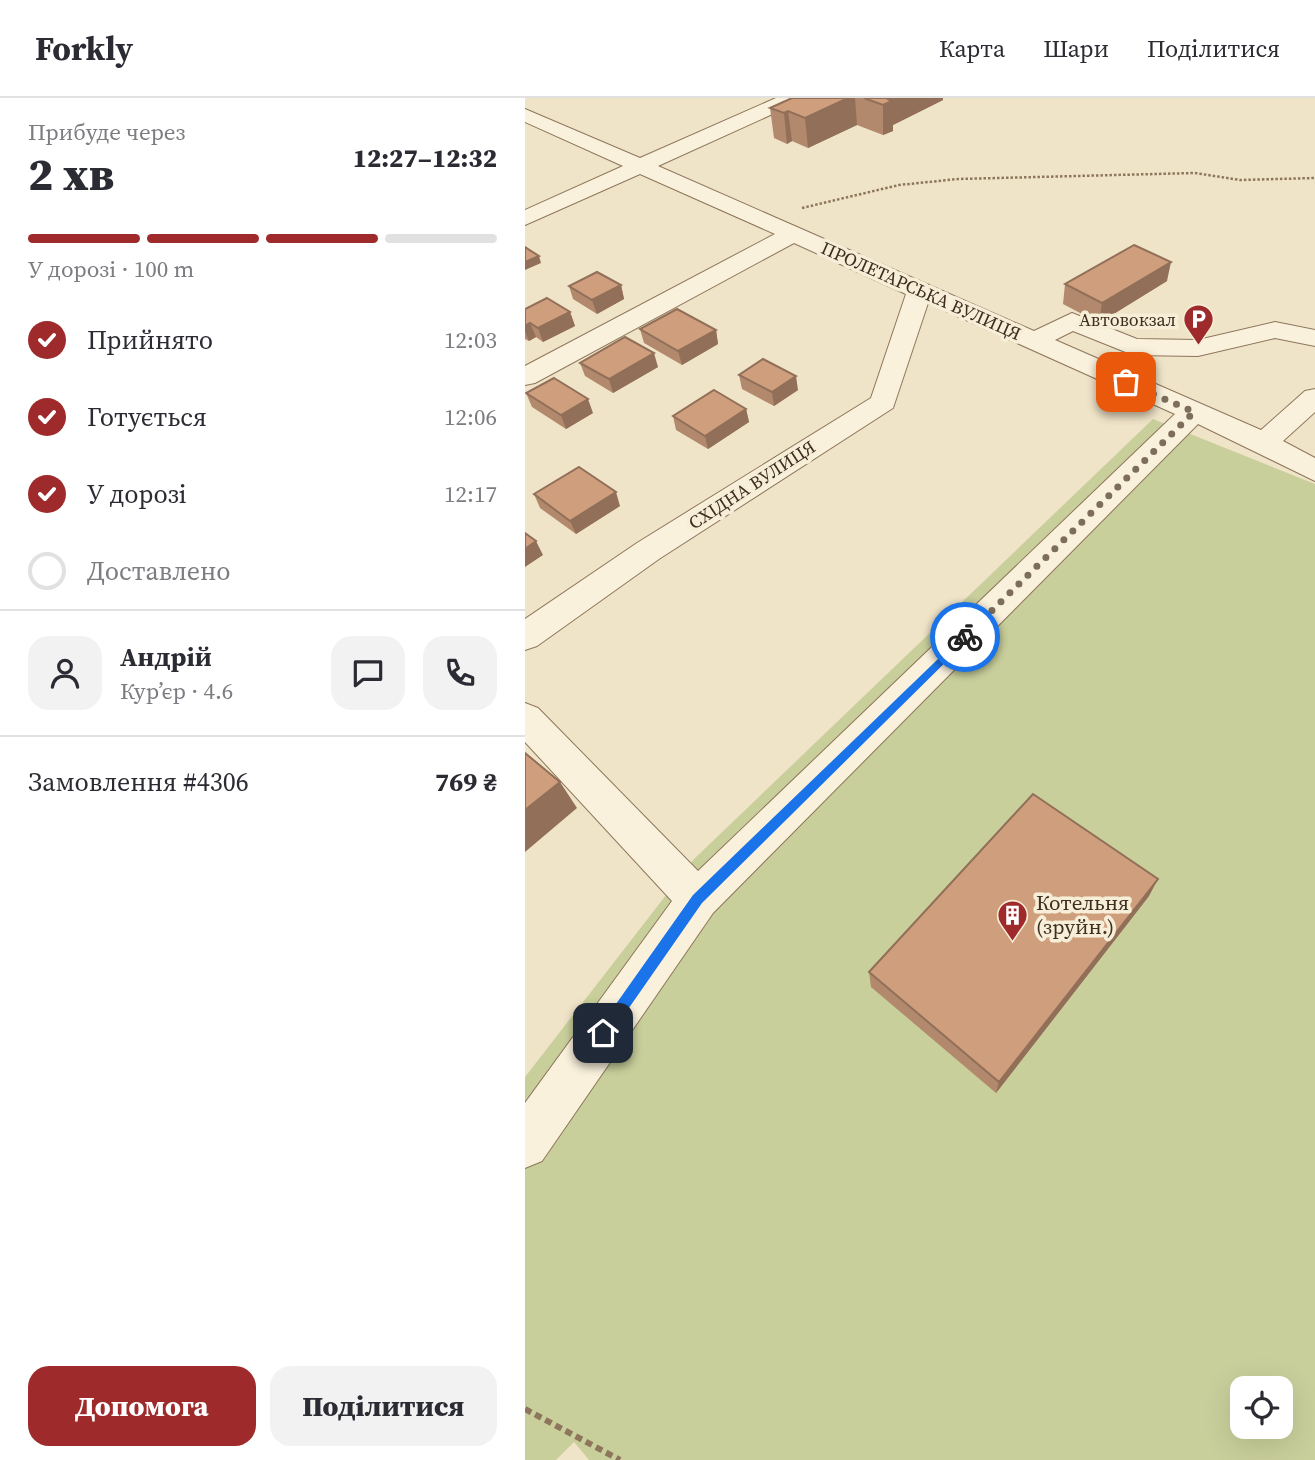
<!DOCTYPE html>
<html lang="uk">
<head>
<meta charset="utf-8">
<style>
	:root { --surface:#fff; --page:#f2f2f3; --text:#2b2b33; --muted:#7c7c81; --line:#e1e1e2; --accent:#9e2a2b }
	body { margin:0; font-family:"Source Serif 4",serif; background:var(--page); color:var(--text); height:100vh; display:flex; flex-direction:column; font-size:26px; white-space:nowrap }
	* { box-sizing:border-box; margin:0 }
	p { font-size:23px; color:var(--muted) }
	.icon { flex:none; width:38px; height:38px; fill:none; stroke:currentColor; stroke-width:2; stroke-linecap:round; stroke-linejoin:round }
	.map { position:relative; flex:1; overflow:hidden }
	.side { display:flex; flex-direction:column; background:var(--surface); width:525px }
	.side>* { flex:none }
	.buttons { position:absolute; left:705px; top:1278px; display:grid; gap:14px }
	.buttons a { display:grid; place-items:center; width:63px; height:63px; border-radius:14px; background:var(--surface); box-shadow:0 7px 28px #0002; font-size:35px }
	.pin { position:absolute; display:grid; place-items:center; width:60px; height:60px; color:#fff; margin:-30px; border-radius:14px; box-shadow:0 4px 10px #0006 }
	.courier { position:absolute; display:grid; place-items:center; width:70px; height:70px; margin:-35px; border:5px solid #1a73e8; border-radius:50%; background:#fff; color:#222; box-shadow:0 2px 9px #0007 }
	.head em { font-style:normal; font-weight:800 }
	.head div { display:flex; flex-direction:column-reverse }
	.head { display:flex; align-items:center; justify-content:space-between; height:119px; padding:0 28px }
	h1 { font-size:46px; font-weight:800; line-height:52px }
	.bar { display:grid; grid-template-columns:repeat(4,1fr); gap:10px 7px; align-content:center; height:84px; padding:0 28px }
	.bar i { height:9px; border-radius:5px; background:var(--line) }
	.bar .on { background:var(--accent) }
	.bar p { grid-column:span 4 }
	.line { display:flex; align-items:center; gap:18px; padding:0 28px; border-top:2px solid var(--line) }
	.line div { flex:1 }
	.round { display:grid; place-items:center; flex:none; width:74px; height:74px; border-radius:21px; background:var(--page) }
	ol { padding:0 28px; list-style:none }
	li { display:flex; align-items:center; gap:21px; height:77px }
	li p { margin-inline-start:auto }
	li .icon { padding:7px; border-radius:50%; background:var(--accent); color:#fff; stroke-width:4 }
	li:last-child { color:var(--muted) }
	li i { width:38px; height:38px; border:4px solid var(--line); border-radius:50% }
	.button { display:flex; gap:14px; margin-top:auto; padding:14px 28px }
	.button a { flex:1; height:80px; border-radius:21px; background:var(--accent); color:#fff; font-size:28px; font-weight:800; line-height:80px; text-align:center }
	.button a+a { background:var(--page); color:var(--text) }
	header { display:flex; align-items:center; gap:42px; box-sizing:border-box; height:98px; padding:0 35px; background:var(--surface); border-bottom:2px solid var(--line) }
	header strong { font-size:33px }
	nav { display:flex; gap:38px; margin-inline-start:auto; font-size:24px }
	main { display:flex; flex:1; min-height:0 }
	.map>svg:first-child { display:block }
</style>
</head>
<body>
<header>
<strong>Forkly</strong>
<nav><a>Карта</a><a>Шари</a><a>Поділитися</a></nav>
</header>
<main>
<section class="side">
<div class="head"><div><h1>2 хв</h1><p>Прибуде через</p></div><em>12:27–12:32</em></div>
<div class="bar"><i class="on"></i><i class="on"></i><i class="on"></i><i></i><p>У дорозі · 100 m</p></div>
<ol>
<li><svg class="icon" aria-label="check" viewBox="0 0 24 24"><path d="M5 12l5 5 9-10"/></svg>Прийнято<p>12:03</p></li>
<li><svg class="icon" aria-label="check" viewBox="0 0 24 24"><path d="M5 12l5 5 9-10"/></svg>Готується<p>12:06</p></li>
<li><svg class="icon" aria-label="check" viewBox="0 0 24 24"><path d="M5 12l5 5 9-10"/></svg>У дорозі<p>12:17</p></li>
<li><i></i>Доставлено</li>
</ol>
<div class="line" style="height:126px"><a class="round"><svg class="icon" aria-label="person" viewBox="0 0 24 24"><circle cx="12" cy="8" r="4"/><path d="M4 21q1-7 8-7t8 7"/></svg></a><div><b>Андрій</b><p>Кур’єр · 4.6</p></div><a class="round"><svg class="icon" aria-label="chat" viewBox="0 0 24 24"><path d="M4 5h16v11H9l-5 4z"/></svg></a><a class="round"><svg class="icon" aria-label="phone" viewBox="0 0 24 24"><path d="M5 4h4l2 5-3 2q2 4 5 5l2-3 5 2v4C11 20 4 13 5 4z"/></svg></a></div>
<div class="line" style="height:91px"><div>Замовлення #4306</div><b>769 ₴</b></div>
<div class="button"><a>Допомога</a><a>Поділитися</a></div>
</section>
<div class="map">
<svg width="790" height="1362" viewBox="0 0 790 1362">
	<rect width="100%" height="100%" fill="#f0e4c8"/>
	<path fill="#c9cf9b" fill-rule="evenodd" d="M628,321l162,65v976h-726l-15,-18 -18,18h-31v-383l169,-218zM718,1290h38v38h-38z"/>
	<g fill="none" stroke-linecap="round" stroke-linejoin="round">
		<defs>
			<path id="minor" d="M251,0h26l-3,4 -141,64 376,165 38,-18 65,26 61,1 77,-18 40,8v16l-40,-8 -77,18 -65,-1 -60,-24 -18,9 206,90 44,-39 10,-2v23l-32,29 32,17v23l-117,-57 -485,489 -171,248 -17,7v-65l147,-202 -147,-159v-39l13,5 160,163 477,-457 -247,-111 -35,105 -234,151 -122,87 -12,4v-31l112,-76 234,-145 35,-104 -112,-51 -259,140 -10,2v-19l250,-132 -135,-60 -115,51v-15l98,-44 -98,-44v-13l115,49z"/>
		</defs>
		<use href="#minor" stroke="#8d765c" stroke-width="2"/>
		<path stroke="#8d765c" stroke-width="2.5" stroke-dasharray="2.5 2" stroke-linecap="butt" d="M277,110l97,-23 59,-6 237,-6 45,7 75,-2"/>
		<path stroke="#8d765c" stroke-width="6" stroke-dasharray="7 4.5" stroke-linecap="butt" d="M0,1311l95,51"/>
		<use href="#minor" fill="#faf1dc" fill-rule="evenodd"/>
	</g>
	<path fill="#b2896c" d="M267,0h151v2l-50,25v6l-10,4 -26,-10 -49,23 -16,-7 -5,3 -13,-6 -4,-30z
		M642,183l-68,42 -36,-19 2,-20z
		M96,187l3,14 -27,15 -24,-15 -4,-13z
		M0,211l45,3 5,14 -32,16 -7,-5 -7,4 -4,-2z
		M115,231l76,1 2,14 -36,21 -38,-22z
		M55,265l78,4 -45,26 -28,-17z
		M214,277l59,15 -24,16 -32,-17z
		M1,295l67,20 -27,16 -34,-22z
		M221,311l3,13 -41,27 -32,-19 -3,-14z
		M9,396l86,12 -44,28 -36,-26z
		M624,798l-153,197 -125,-106 -2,-15z"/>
	<path fill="#916f58" d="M323,0h7l2,27 -49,23 -3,-30z
		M361,0h57v2l-50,25v6l-10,4v-30z
		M263,13l4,30 -5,3 -3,-31z
		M14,158l2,7 -16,7v-8z
		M646,164l-4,19 -68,42 3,-20z
		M96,187l3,14 -27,15 -5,-14z
		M45,214l5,14 -32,16 -5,-14z
		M5,225l6,14 -7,4 -4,-10v-5z
		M191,232l2,14 -36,21 -4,-14z
		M129,255l4,14 -45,26 -4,-14z
		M271,278l2,14 -24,16 -2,-14z
		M63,301l5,14 -27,16 -5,-14z
		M221,311l3,13 -41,27 -3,-13z
		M91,394l4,14 -44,28 -6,-13z
		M11,443l7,14 -18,12v-18z
		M35,684l17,26 -52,44v-42z
		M633,781l-9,17 -153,197 3,-11z"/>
	<path fill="#cf9f7d" stroke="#916f58" stroke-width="2" d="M267,0h56l-43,20 -17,-7 -4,2 -14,-5z
		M339,0h22l6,3 -9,4z
		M609,147l37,17 -69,41 -37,-19z
		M0,149l14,9 -14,6z
		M72,174l24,13 -29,15 -23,-14z
		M22,200l23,14 -32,16 -8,-5 -5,3v-17z
		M152,211l39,21 -38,21 -38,-22z
		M100,239l29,16 -45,26 -29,-16z
		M238,261l33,17 -24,16 -33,-17z
		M29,280l34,21 -27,16 -35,-22z
		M189,292l32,19 -41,27 -32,-20z
		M54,369l37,25 -46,29 -36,-27z
		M0,435l11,8 -11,8z
		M0,655l35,29 -35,28z
		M508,696l125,85 -159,203 -130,-110z"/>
	<path fill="#1a73e8" d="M440,535l4,1v5l-267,264 -94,135h-9v-10l94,-133z"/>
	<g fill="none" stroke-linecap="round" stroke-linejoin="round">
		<path stroke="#7c6e5b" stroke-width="7" stroke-dasharray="0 12.6" d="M440,539l229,-225 -68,-30"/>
	</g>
	<defs>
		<symbol id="parking-pin" viewBox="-11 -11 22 30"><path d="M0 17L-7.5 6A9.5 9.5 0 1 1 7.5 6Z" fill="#9e2a2b" stroke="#f7eed8"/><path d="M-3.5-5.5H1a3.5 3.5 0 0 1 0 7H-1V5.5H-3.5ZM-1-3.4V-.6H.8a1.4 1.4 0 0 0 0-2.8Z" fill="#fff"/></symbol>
		<symbol id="building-pin" viewBox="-11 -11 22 30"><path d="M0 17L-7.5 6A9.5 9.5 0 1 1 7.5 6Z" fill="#9e2a2b" stroke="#f7eed8"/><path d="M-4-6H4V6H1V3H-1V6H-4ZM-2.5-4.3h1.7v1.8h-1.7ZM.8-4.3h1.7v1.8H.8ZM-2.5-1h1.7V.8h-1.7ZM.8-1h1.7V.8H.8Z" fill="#fff"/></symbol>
	</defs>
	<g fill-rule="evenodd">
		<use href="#parking-pin" x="656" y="204" width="35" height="47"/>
		<use href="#building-pin" x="470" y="800" width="35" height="47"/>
	</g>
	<g text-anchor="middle" stroke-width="7" stroke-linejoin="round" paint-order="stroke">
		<g font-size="18" fill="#3d2e20" stroke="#f7eed8">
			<text transform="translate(396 193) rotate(24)" y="6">ПРОЛЕТАРСЬКА ВУЛИЦЯ</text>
			<text transform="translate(227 387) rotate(-33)" y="6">СХІДНА ВУЛИЦЯ</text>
		</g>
		<g font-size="18" fill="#3d2e20" stroke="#f7eed8" text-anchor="end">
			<text x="651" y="228">Автовокзал</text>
		</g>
		<g font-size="21" fill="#3d2e20" stroke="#f7eed8" text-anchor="start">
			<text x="511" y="812">Котельня<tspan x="511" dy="24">(зруйн.)</tspan></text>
		</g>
	</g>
</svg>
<div class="buttons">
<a><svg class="icon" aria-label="locate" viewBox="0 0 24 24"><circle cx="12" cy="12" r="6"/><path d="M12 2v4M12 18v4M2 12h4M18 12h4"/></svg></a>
</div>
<div class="pin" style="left:601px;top:284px;background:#ea580c"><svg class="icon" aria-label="bag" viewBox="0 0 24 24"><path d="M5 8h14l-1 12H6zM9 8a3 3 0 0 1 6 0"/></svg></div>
<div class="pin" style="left:78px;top:935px;background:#1f2937"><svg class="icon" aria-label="home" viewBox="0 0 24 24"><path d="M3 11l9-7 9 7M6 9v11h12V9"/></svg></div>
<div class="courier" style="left:440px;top:539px"><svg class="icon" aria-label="bike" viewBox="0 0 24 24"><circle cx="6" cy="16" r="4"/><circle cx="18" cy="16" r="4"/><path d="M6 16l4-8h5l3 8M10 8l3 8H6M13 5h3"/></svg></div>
</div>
</main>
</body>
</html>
